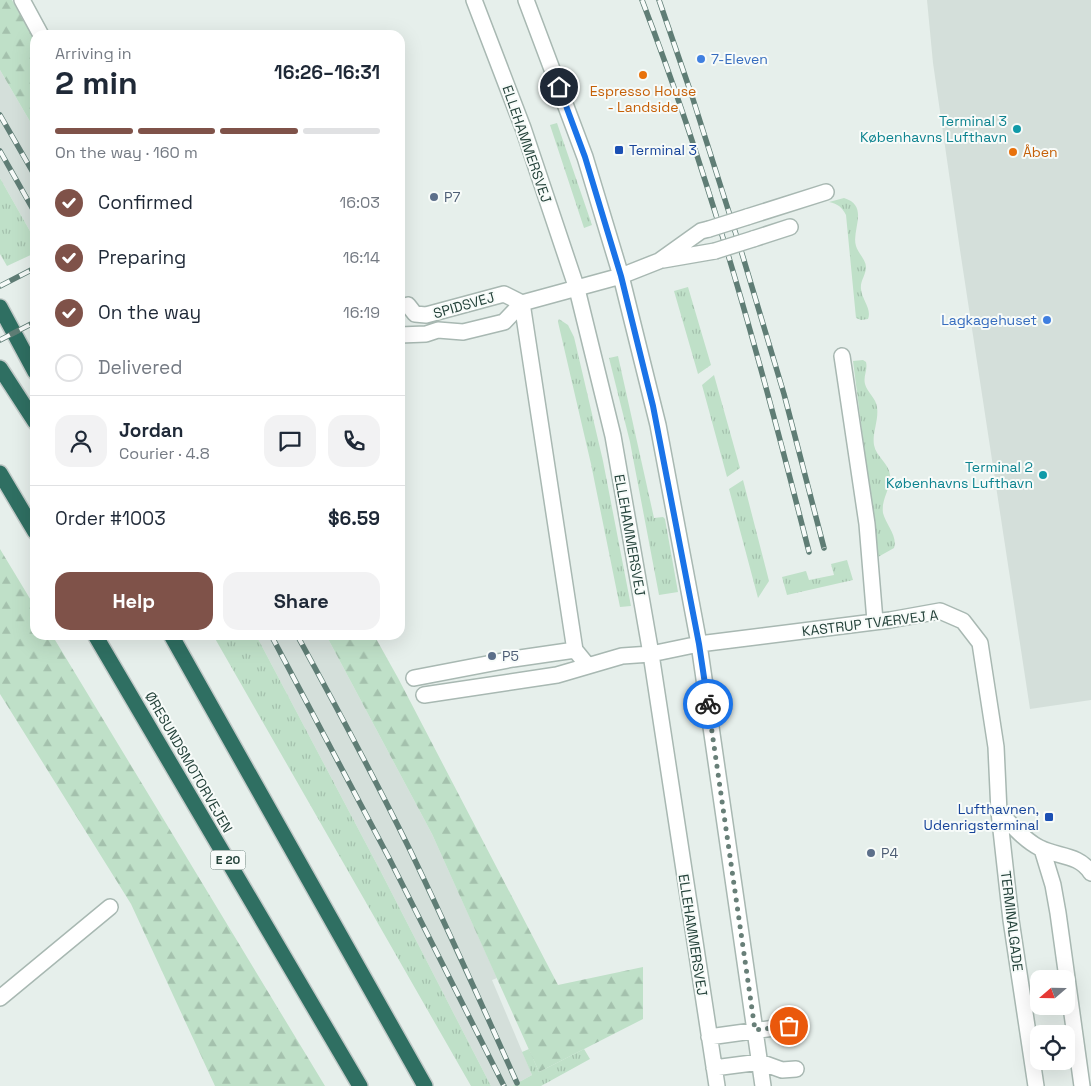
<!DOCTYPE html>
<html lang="en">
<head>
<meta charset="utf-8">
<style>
	:root { --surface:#fff; --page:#f2f2f3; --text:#1f2937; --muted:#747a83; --line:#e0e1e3; --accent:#7f5249 }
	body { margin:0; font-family:"Space Grotesk",sans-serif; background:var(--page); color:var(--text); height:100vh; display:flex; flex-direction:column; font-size:19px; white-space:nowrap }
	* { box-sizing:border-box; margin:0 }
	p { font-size:16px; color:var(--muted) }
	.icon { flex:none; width:28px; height:28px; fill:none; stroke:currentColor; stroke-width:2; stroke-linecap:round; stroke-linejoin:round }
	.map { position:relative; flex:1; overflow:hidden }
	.drawer { position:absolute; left:30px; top:30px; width:375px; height:610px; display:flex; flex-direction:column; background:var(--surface); border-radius:15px; box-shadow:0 5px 20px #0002 }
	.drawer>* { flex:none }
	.needle { width:32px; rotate:250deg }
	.buttons { position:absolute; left:1030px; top:970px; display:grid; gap:10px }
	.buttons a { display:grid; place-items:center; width:45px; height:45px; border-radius:10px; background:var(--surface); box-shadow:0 5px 20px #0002; font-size:25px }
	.pin { position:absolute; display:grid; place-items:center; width:42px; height:42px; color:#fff; margin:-21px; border:2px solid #fff; border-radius:50%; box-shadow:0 1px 5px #0007 }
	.courier { position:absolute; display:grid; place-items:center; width:50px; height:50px; margin:-25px; border:4px solid #1a73e8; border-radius:50%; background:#fff; color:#222; box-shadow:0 1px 6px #0007 }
	.head em { font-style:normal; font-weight:600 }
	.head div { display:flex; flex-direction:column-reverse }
	.head { display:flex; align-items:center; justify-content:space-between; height:85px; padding:0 25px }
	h1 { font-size:32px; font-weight:600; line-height:38px }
	.bar { display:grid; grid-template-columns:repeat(4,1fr); gap:8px 5px; align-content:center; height:60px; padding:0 25px }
	.bar i { height:6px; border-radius:4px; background:var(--line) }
	.bar .on { background:var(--accent) }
	.bar p { grid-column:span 4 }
	.line { display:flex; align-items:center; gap:12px; padding:0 25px; border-top:1px solid var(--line) }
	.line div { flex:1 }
	.round { display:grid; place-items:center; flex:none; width:52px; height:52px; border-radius:15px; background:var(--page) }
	ol { padding:0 25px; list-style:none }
	li { display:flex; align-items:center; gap:15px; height:55px }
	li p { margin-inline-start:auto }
	li .icon { padding:5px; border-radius:50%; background:var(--accent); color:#fff; stroke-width:4 }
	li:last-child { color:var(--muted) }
	li i { width:28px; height:28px; border:2px solid var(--line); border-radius:50% }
	.button { display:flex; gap:10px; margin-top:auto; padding:10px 25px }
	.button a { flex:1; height:58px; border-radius:15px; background:var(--accent); color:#fff; font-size:20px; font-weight:600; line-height:58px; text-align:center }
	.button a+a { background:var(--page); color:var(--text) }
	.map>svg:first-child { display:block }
</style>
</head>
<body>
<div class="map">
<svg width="1091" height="1086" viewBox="0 0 1091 1086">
	<defs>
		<pattern id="grass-tufts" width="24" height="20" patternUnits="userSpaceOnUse" patternTransform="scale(1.25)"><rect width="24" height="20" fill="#bfe0c8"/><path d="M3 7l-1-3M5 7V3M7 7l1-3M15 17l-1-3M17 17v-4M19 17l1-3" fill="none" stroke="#a4c1ad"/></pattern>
		<pattern id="forest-firs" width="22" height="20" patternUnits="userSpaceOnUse" patternTransform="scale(1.25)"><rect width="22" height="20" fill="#bfe0c8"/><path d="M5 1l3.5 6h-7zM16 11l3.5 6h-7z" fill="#a4c1ad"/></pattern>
	</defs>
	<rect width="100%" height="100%" fill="#e6efeb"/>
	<path fill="#d4dfda" d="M927,0h164v700l-61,9 -70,-459 -27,-187z
		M0,70l35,60v110l-35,-62z
		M256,635h70l106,199 65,144 -5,2 40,95 -20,11h-21l-110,-214z"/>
	<path fill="url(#grass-tufts)" d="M557,123l35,102 -8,3 -34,-103z
		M0,178l35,62v13l-28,13 -7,-12z
		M844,198c26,8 7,32 12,48 2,7 10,14 10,21 0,8 -6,14 -5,22 1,11 11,20 7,30l-7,1 -5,-2 -10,-103c-4,-8 -8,-11 -17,-13z
		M688,287l23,78 -13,9 -24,-83z
		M559,319l9,6 6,12 29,124 28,145 -11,1 -29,-143 -33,-142z
		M618,356l36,162 9,-1 2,2 13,73 -19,3 -29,-153 -21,-84z
		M863,360l3,2c2,8 -3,14 -1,22 2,8 11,14 12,23 2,13 -5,26 -3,38 2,12 15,18 16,30 1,14 -9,24 -7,38 3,12 15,23 11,35l-16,9 -25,-196z
		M714,375l26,93 -13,9 -25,-92z
		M743,480l26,101 -11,17 -29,-109z
		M847,560l6,20 -66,15 -5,-18 24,-6 3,9 25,-5 -3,-11z
		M213,635h43l125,237 110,214h-20z
		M529,1049l10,23 45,-23 6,10 -49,27h-29l20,-11 -10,-23z"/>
	<path fill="url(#forest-firs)" d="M0,0h12l23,41v89l-35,-60z
		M0,549l35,58v28h17l273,451h-110l-84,-182 -131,-210z
		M326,635h48l24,43 160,307 85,-18v52l-104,53 -107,-238z"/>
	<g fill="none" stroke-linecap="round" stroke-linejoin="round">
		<defs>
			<path id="minor" d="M22,0l19,35
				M474,0l49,128 54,161 36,147 38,218 66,432
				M526,0l59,157 36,119 37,149 41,219 64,442
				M747,217l79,-25
				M753,239l37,-12
				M663,260l52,-9
				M522,303l52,341 1,6 13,16
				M408,305l7,9 11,1 78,-21 18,9
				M400,335l26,-1 12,-4 25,2 41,-10 18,-19 99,-27 38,-15 42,-30 8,-2
				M842,356l25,168 8,97
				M414,678l99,-19 62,-9
				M424,695l133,-20 65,-19 29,-2 48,-10 191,-24 50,-9 23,10 17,22 16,104 3,65 12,108 25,166
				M999,812c12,12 25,28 41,36 17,9 39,6 51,25
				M1042,849l11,36 5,28 24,173
				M0,998l110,-91
				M709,1037l80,-11
				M714,1068l46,-6 22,8 14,-1"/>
			<path id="highway" d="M0,307l35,65
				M0,368l35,54
				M0,473l35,59
				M95,635l265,451
				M171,635l254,451"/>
		</defs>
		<use href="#minor" stroke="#a8b8b2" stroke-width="18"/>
		<use href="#highway" stroke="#c2cac8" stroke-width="18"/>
		<use href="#minor" stroke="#fff" stroke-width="15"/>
		<use href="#highway" stroke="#2f6f62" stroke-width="15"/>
		<defs>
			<path id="rail" d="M642,0c69,180 120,366 167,552
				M659,0l33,96 48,151 44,147 40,154
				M0,115l35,61
				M0,151l35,62
				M0,286l35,-18
				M0,340l35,-18
				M271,635l118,223 115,228
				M297,635c39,71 77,142 113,215 37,77 72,155 107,233"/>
		</defs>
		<use href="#rail" stroke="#5f7d75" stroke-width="5.5"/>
		<use href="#rail" stroke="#f7fbf9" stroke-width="4" stroke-dasharray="11" stroke-linecap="butt"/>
		<defs>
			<path id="minor-bridge" d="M709,229l38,-12
				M715,251l38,-12"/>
		</defs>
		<use href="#minor-bridge" stroke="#a8b8b2" stroke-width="18" stroke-linecap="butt"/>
		<use href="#minor-bridge" stroke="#fff" stroke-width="15"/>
	</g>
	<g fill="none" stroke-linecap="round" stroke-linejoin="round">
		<path stroke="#687f78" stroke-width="5" stroke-dasharray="0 9" d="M708,704l47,326 34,-4"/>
		<path stroke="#1a73e8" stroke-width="6" d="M559,87l26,70 36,119 32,130 46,238 9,60"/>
	</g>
	<g fill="#3f7fe0" stroke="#f7fbf9" stroke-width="2">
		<circle cx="701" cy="59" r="5"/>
		<circle cx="1047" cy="320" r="5"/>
	</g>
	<g fill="#e8710a" stroke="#f7fbf9" stroke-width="2">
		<circle cx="643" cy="75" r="5"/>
		<circle cx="1013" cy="152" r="5"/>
	</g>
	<g fill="#0f9aa8" stroke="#f7fbf9" stroke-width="2">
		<circle cx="1017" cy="129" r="5"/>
		<circle cx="1043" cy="475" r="5"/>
	</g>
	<g fill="#1a4fb4" stroke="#f7fbf9" stroke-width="2">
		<rect x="614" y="145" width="10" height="10" rx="2.5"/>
		<rect x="1044" y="812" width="10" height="10" rx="2.5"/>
	</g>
	<g fill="#5c6f8a" stroke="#f7fbf9" stroke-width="2">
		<circle cx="434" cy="197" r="5"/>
		<circle cx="492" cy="656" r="5"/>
		<circle cx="871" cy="853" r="5"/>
	</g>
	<g text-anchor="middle" stroke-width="4" stroke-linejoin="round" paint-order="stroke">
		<rect fill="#f7fbf9" stroke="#637a73" stroke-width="1" x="210.5" y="850.5" width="35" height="19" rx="4"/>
		<g font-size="12" font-weight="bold" fill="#24423a">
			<text x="228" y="864">E 20</text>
		</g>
		<g font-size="14" fill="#366cbe" stroke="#f7fbf9" text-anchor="start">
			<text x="711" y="64">7-Eleven</text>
			<text x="1037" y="325" text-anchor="end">Lagkagehuset</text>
		</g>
		<g font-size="14" fill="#c56008" stroke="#f7fbf9">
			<text x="643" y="96">Espresso House<tspan x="643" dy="16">- Landside</tspan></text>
			<text x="1023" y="157" text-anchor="start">Åben</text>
		</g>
		<g font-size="14" fill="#0d838f" stroke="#f7fbf9" text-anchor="end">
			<text x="1007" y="126">Terminal 3<tspan x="1007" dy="16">Københavns Lufthavn</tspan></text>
			<text x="1033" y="472">Terminal 2<tspan x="1033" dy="16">Københavns Lufthavn</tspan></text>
		</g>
		<g font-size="14" fill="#24423a" stroke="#f7fbf9">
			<text transform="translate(527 144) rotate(71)" y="5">ELLEHAMMERSVEJ</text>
			<text transform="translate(464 305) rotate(-16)" y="5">SPIDSVEJ</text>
			<text transform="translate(630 535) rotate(80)" y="5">ELLEHAMMERSVEJ</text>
			<text transform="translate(870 623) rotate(-7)" y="5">KASTRUP TVÆRVEJ A</text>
			<text transform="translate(189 762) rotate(60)" y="5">ØRESUNDSMOTORVEJEN</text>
			<text transform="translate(1012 921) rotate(83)" y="5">TERMINALGADE</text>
			<text transform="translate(693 935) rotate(81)" y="5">ELLEHAMMERSVEJ</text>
		</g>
		<g font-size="14" fill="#164399" stroke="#f7fbf9" text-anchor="start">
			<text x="629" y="155">Terminal 3</text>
			<text x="1039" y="814" text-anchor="end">Lufthavnen,<tspan x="1039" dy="16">Udenrigsterminal</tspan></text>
		</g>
		<g font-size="14" fill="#4e5e75" stroke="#f7fbf9" text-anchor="start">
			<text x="444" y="202">P7</text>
			<text x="502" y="661">P5</text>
			<text x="881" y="858">P4</text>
		</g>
	</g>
</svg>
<div class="buttons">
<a><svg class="needle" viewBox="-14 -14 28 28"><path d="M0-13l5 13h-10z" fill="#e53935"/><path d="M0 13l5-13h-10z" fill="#747a83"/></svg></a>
<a><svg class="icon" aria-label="locate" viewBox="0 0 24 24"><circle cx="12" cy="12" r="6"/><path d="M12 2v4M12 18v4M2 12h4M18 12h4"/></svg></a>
</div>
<div class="pin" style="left:789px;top:1026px;background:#ea580c"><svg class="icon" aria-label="bag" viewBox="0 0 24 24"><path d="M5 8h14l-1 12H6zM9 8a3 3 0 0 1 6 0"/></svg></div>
<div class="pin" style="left:559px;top:87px;background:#1f2937"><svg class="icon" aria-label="home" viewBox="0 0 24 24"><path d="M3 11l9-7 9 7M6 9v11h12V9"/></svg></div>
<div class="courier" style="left:708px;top:704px"><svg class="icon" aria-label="bike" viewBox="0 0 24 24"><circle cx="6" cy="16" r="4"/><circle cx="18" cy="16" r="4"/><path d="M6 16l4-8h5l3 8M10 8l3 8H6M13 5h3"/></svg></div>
<section class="drawer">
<div class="head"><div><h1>2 min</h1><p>Arriving in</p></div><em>16:26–16:31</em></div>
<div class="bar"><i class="on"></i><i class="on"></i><i class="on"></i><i></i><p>On the way · 160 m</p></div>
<ol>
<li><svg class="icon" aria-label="check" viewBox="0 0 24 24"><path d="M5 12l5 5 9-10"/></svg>Confirmed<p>16:03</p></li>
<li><svg class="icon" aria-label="check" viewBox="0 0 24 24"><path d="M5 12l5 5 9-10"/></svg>Preparing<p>16:14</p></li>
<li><svg class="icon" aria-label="check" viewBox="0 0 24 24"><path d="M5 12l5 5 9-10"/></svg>On the way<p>16:19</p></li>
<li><i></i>Delivered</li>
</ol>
<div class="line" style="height:90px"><a class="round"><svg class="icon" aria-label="person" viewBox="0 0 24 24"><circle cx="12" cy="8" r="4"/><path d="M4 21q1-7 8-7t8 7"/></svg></a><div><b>Jordan</b><p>Courier · 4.8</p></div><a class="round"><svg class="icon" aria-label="chat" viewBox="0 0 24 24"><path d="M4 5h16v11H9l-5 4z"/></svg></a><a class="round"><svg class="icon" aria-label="phone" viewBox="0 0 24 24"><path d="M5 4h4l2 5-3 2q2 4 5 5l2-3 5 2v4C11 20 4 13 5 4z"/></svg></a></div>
<div class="line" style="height:65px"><div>Order #1003</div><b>$6.59</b></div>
<div class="button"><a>Help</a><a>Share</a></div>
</section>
</div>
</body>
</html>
